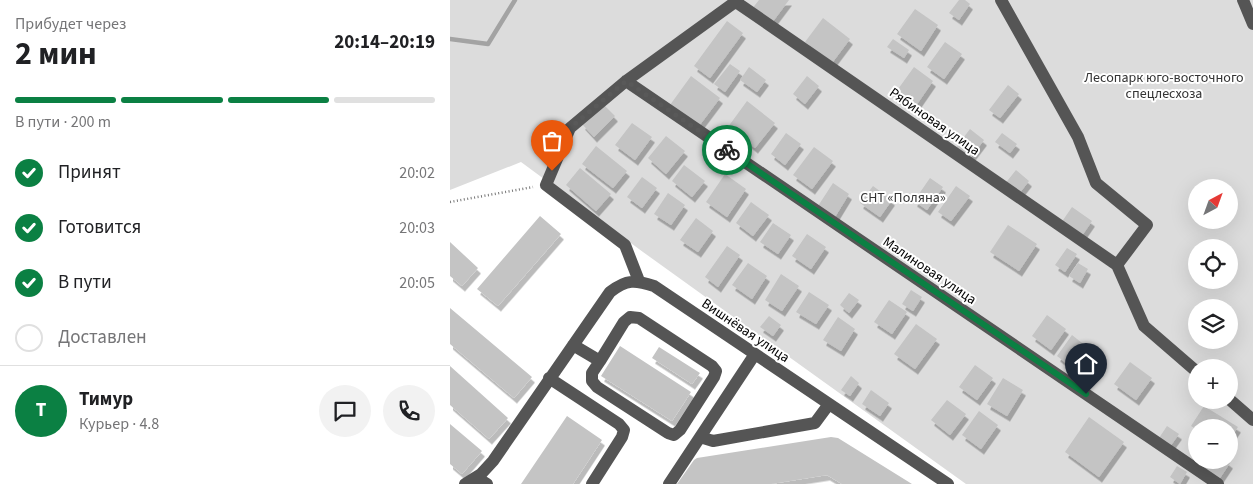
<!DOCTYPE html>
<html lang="ru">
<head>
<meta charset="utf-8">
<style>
	:root { --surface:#fff; --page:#f2f2f2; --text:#202124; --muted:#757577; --line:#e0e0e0; --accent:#0b8043 }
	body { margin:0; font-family:"Source Sans 3",sans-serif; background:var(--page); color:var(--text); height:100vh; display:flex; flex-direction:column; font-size:19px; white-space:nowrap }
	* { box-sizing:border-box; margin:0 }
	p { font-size:16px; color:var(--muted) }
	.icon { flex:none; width:28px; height:28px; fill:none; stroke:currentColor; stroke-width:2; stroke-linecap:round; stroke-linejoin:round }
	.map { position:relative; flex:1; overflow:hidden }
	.drawer { display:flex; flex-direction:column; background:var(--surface); width:450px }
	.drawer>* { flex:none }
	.needle { width:32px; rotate:41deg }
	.controls { position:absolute; left:738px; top:179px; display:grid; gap:10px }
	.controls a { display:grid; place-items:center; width:50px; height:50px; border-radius:50%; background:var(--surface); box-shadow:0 5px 20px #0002; font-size:25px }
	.pin { position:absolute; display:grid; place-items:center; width:42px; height:42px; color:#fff; margin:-51px -21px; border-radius:50% 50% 50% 0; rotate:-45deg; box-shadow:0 0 5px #0007 }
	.pin .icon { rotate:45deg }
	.courier { position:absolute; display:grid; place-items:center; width:50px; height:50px; margin:-25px; border:4px solid #0b8043; border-radius:50%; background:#fff; color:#222; box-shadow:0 1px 6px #0007 }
	.overview em { font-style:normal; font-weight:700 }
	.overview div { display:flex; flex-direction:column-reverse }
	.overview { display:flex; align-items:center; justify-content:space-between; height:85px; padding:0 15px }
	h1 { font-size:32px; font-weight:700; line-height:38px }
	.bar { display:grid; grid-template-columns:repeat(4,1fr); gap:8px 5px; align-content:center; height:60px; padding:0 15px }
	.bar i { height:6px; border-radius:4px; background:var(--line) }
	.bar .on { background:var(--accent) }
	.bar p { grid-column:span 4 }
	.line { display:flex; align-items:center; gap:12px; padding:0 15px; border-top:1px solid var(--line) }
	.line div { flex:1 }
	.round { display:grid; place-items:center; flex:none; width:52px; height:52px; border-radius:26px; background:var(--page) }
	ol { padding:0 15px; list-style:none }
	li { display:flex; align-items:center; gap:15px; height:55px }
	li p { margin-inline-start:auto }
	li .icon { padding:5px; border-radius:50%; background:var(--accent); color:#fff; stroke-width:4 }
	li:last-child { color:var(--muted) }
	li i { width:28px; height:28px; border:2px solid var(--line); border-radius:50% }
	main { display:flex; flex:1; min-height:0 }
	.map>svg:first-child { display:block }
</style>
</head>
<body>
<main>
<section class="drawer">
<div class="overview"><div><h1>2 мин</h1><p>Прибудет через</p></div><em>20:14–20:19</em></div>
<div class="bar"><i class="on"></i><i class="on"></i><i class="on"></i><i></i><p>В пути · 200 m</p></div>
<ol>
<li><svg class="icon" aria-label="check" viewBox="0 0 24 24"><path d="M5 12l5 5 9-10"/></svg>Принят<p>20:02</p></li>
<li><svg class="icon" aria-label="check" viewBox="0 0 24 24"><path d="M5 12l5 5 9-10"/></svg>Готовится<p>20:03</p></li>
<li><svg class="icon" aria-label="check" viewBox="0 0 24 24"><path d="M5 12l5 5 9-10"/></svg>В пути<p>20:05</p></li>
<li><i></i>Доставлен</li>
</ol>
<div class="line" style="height:90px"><b class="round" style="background:var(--accent);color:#fff">Т</b><div><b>Тимур</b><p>Курьер · 4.8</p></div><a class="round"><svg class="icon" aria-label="chat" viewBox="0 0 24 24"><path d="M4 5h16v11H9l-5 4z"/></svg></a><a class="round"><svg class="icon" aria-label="phone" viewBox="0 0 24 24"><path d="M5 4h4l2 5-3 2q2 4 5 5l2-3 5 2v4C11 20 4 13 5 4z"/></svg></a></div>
</section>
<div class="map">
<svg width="803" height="484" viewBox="0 0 803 484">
	<defs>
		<filter id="shadow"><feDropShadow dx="3" dy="5.5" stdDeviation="0" flood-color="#0004"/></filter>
	</defs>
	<rect width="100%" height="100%" fill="#fff"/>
	<path fill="#dcdcdc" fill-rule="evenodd" d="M0,0h803v484h-287l-323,-232 -122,-90 -71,28zM746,188h33v32h-33zM746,248h33v32h-33zM746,308h33v32h-33zM746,368h33v32h-33zM746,428h33v32h-33z"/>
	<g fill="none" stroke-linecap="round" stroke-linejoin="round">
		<path stroke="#a3a3a3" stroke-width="4.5" d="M0,39l38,5 27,-44"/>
	</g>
	<path fill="#c4c4c4" filter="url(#shadow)" d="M309,0h30l-18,24 -20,-14z
		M509,0h6l5,4 -11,16 -10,-7z
		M465,9l23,16 -17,26 -24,-17z
		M373,18l27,21 -18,24 -27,-21z
		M277,21l16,12 -33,45 -16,-12z
		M443,39l16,11 -5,8 -17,-11z
		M495,42l17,12 -18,25 -17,-12z
		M280,64l10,7 -15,21 -11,-8z
		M299,67l17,13 -9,12 -17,-12z
		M464,67l19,14 -20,29 -20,-14z
		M241,76l29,22 -21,28 -29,-21z
		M357,76l12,10 -14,18 -12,-10z
		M558,85l11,9 -19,24 -11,-8z
		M297,101l28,22 -20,25 -27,-21z
		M153,104l12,12 -21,21 -12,-13z
		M182,123l20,14 -17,23 -20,-15z
		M520,129l14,11 -16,21 -14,-11z
		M336,133l15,11 -16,21 -14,-11z
		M552,133l15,11 -7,9 -15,-11z
		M216,136l19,15 -19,23 -18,-16z
		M146,146l31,25 -14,17 -31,-24z
		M364,147l19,14 -21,28 -19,-14z
		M234,165l21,16 -13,16 -20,-16z
		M130,168l31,26 -15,17 -30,-26z
		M566,170l13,11 -11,14 -14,-10z
		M275,174l21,15 -19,28 -21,-15z
		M192,177l15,11 -15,20 -15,-11z
		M480,178l13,9 -16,23 -13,-9z
		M383,183l16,11 -14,23 -17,-11z
		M423,186l19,14 -12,17 -20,-14z
		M506,186l14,10 -19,25 -13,-9z
		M218,193l17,12 -14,20 -17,-11z
		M301,202l18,13 -16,21 -17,-13z
		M622,207l20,14 -11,16 -20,-14z
		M90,216l21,18 -63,72 -21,-17z
		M246,218l17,13 -15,21 -18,-12z
		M323,223l18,12 -13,19 -18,-12z
		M558,225l29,19 -18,27 -29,-19z
		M357,234l19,13 -15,22 -19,-13z
		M0,242l28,26 -16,18 -12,-10z
		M277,246l13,9 -22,32 -13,-10z
		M617,248l10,6 -12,18 -10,-7z
		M298,263l19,13 -15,23 -20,-14z
		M628,263l10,6 -8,14 -11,-7z
		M331,274l18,12 -17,25 -17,-11z
		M461,290l11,7 -9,14 -11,-7z
		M359,292l20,13 -13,19 -20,-12z
		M399,293l10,7 -10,13 -9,-8z
		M439,300l18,12 -15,22 -18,-12z
		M0,308l82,69 -18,21 -64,-54z
		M597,315l19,14 -15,21 -19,-14z
		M319,316l12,9 -8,11 -13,-9z
		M388,317l17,12 -14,22 -18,-11z
		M466,324l21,15 -22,30 -21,-15z
		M622,335l19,15 -16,20 -18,-14z
		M170,346l71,46 -19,29 -71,-45z
		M209,347l41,26 -8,11 -40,-26z
		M680,362l22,16 -16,22 -22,-16z
		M525,365l18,13 -16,22 -18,-13z
		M0,366l58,52 -19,21 -39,-34z
		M401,376l8,7 -9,13 -9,-6z
		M553,378l20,12 -16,26 -20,-12z
		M421,390l18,13 -9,13 -18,-12z
		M497,400l19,14 -16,21 -19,-15z
		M754,406l34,21 -9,13v-12h-33v1l-5,-3z
		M529,411l19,14 -17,24 -19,-14z
		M117,416l35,24 -29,44h-52z
		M639,417l35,25 -25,35 -34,-25z
		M0,424l32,27 -20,23 -12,-10z
		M717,426l12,8 -10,14 -12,-7z
		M381,437l7,1 74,46h-70l-15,-9 -56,9h-94l17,-24 3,-2z
		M762,460h14l4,3 -10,15 -14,-9z
		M727,466l10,6 -7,12 -10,-7z"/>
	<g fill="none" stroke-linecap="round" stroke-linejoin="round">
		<path stroke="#777" stroke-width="2.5" stroke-dasharray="1 2.5" stroke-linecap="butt" d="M0,202l83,-15"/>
		<path stroke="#555" stroke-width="12" d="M551,0l77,137 18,46 51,42 -30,40 27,61 52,45
			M793,0l10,24
			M286,2l381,263
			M176,81l592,403
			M189,281l-14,-36 -79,-60 24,-57 56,-47 112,-81
			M123,345l27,16 -8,12v8l5,6 71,46 6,2 6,-5 34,-53 2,-6 -4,-5 -73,-48 -9,-1 -6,5 -24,39
			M99,378l70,46 5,6 -2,7 -30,47
			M779,399l24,21
			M250,437l13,4 102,-18 14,-19
			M26,477l11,7
			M15,484l16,-10 12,-13 117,-169c17,-13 25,-12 44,-6l294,198
			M219,484l86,-130"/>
	</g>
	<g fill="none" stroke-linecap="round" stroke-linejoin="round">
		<path stroke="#595959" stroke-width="5" stroke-dasharray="0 9" d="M102,171l18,-43 56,-47 101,69"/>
		<path stroke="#0b8043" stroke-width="6" d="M277,150l359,244"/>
	</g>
	<g text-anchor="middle" stroke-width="4" stroke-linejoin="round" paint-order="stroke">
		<g font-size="14" fill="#333" stroke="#fff">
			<text x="714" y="82">Лесопарк юго-восточного<tspan x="714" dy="16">спецлесхоза</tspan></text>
			<text x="453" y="202">СНТ «Поляна»</text>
		</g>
		<g font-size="14" fill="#000" stroke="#fff">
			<text transform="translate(485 121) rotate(35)" y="5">Рябиновая улица</text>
			<text transform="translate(480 270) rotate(34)" y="5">Малиновая улица</text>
			<text transform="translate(296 330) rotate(34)" y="5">Вишнёвая улица</text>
		</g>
	</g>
</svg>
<div class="controls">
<a><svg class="needle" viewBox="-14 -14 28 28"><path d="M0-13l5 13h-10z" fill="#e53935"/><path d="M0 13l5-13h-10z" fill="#757577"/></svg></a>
<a><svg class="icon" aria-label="locate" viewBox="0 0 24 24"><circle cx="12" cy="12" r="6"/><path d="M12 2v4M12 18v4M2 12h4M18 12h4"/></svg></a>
<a><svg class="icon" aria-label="layers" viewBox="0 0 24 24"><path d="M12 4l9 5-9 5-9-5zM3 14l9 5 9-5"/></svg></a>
<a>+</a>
<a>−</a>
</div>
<div class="pin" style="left:102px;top:171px;background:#ea580c"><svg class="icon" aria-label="bag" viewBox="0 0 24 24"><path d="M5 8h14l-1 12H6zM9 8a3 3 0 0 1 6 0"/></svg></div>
<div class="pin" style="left:636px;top:394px;background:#1f2937"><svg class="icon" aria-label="home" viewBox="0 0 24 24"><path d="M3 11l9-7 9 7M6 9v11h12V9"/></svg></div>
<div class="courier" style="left:277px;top:150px"><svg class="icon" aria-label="bike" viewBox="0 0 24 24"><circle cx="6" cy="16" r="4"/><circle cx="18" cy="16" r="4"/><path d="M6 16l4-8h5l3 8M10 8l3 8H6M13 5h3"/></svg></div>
</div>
</main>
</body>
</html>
